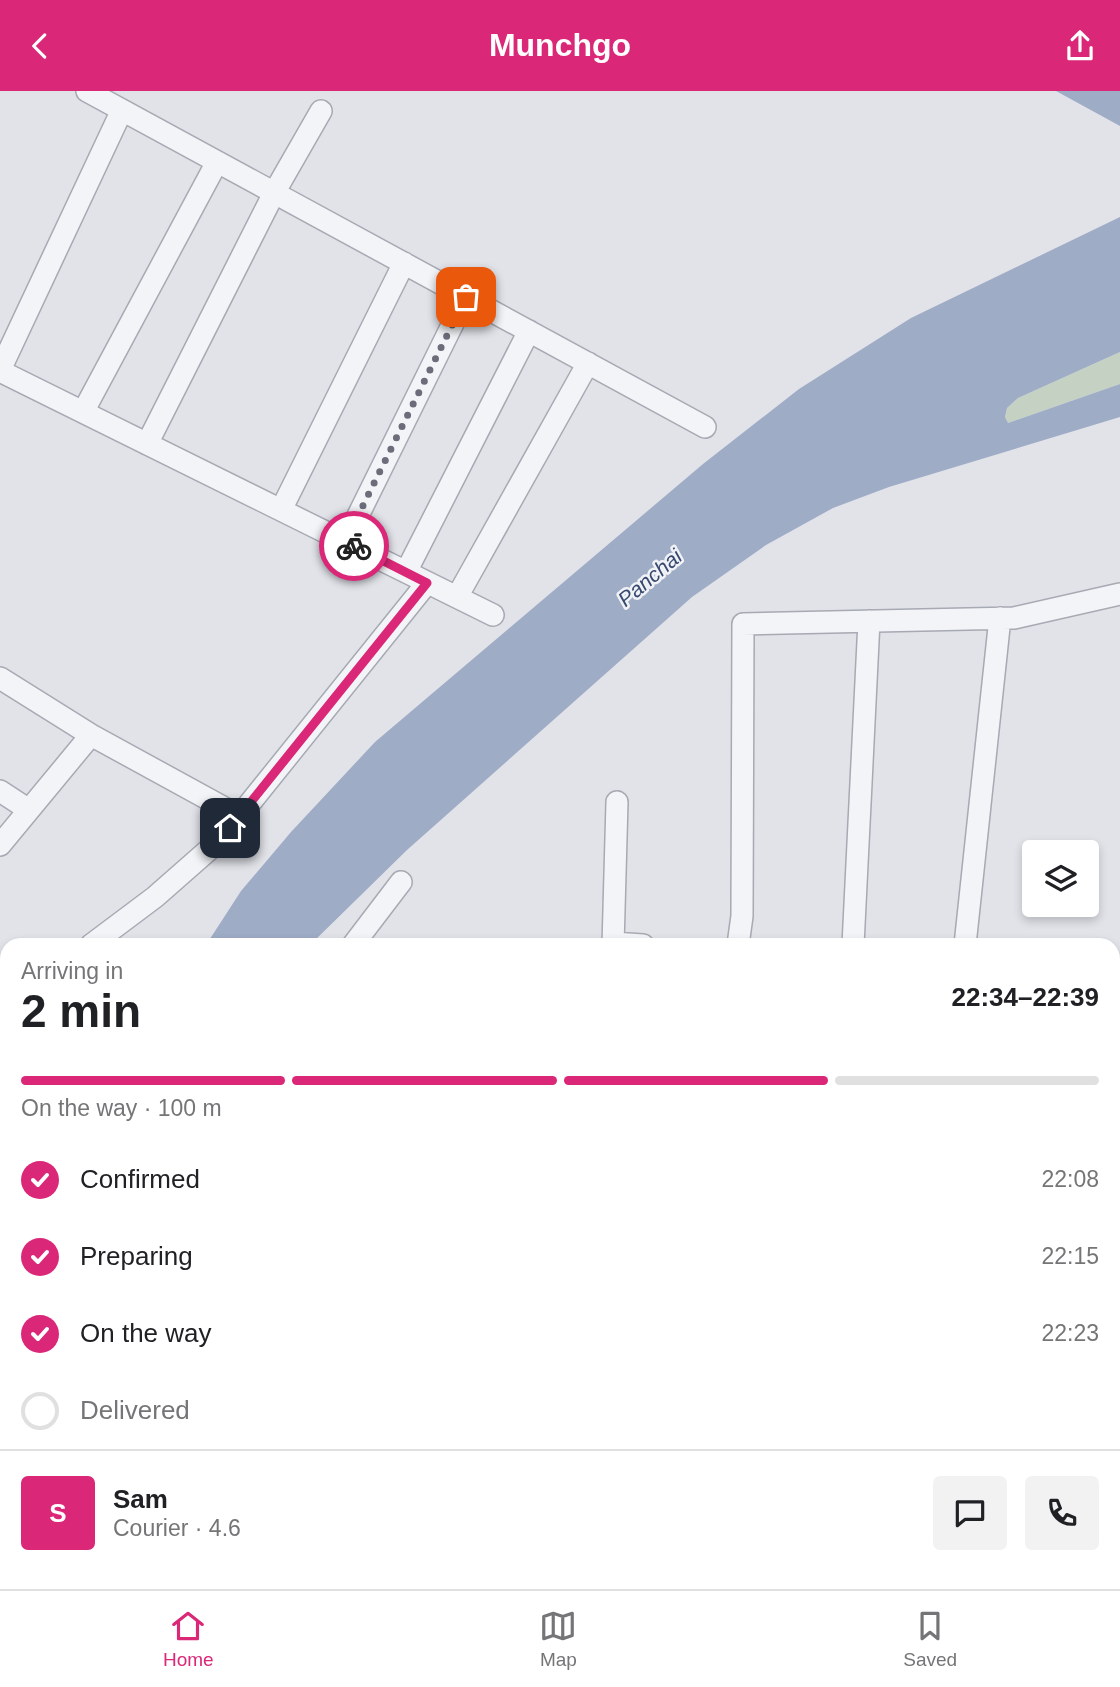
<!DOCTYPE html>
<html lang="en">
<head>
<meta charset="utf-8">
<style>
	:root { --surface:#fff; --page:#f2f2f2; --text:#202124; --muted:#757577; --line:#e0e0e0; --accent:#db2777 }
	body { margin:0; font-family:Arial,sans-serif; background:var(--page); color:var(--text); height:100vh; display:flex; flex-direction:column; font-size:26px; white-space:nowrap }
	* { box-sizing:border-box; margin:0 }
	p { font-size:23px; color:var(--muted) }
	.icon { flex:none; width:38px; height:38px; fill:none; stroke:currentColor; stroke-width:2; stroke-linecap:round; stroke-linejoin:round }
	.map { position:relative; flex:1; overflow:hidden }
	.side { position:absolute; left:0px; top:847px; width:1120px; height:651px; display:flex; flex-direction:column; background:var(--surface); border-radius:21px 21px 0 0; box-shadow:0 4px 10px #0003 }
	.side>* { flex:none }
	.controls { position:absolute; left:1022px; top:749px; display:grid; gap:14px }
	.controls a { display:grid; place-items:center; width:77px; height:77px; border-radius:7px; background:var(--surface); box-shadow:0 4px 10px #0003; font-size:35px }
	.pin { position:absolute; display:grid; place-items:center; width:60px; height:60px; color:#fff; margin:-30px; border-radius:14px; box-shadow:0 4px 10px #0006 }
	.courier { position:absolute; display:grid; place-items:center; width:70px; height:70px; margin:-35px; border:5px solid #db2777; border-radius:50%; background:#fff; color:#222; box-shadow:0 2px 9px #0007 }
	.head em { font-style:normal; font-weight:700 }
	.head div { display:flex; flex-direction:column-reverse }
	.head { display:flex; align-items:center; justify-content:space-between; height:119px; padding:0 21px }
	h1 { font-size:46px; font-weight:700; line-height:52px }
	.bar { display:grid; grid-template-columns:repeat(4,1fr); gap:10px 7px; align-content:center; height:84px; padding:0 21px }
	.bar i { height:9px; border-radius:5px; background:var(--line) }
	.bar .on { background:var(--accent) }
	.bar p { grid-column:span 4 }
	.line { display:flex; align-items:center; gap:18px; padding:0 21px; border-top:2px solid var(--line) }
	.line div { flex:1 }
	.round { display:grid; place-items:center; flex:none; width:74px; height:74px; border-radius:7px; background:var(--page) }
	ol { padding:0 21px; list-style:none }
	li { display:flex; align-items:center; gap:21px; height:77px }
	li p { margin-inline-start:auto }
	li .icon { padding:7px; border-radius:50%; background:var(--accent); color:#fff; stroke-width:4 }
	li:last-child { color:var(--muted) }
	li i { width:38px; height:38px; border:4px solid var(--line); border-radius:50% }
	header { display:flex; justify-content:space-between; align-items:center; height:91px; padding:0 21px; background:var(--accent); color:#fff; font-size:32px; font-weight:700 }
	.dock { display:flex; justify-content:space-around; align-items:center; height:98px; border-top:2px solid var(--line); background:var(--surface); font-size:19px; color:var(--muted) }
	.dock a { display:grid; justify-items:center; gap:4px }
	.dock .on { color:var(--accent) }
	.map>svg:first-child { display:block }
</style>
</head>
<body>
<header><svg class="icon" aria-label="back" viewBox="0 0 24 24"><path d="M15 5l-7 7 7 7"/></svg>Munchgo<svg class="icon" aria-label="share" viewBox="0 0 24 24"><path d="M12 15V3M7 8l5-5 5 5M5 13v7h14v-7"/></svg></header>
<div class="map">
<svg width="1120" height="1498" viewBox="0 0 1120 1498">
	<rect width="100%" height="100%" fill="#e1e3e9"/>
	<path fill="#c5d2c3" d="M1120,261v32l-112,39 -3,-6 2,-9 11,-10z"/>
	<path fill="#9facc6" d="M1056,0h64v35z
		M1120,126v135l-102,46 -11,10 -2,9 3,6 112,-39v33l-231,70 -56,21 -67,37 -74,52 -285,253 -97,95h-104l35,-54 50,-59 84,-90 328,-278 96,-75 112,-71z
		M0,985l7,2v79l-7,-1z"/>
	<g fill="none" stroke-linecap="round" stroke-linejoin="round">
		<defs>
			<path id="street" d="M87,0l618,336
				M0,279l122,-260
				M0,280l493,244
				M83,321l134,-250
				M147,353l127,-251 47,-82
				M281,419l123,-247
				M345,451l121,-245
				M406,481l123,-241
				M457,506l131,-234
				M0,587l91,57 148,81
				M0,700l29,19
				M0,754l91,-110
				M613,852l30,2
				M91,854l64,-48 66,-58 206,-256
				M353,854l48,-63
				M613,854l4,-143
				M738,854l4,-29 1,-292 271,-6 106,-24
				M853,854l16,-324
				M965,854l35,-327
				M0,923l7,-5
				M1113,924l7,-30
				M1113,1066l7,2
				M0,1106l7,1
				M492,1491l1,7
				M693,1498v-7"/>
		</defs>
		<use href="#street" stroke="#a7a9b3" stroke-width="24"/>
		<use href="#street" stroke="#f3f4f7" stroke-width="21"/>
	</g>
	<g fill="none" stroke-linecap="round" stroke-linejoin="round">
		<path stroke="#6b6e7a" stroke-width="7" stroke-dasharray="0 12.6" d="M354,455l-9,-4 121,-245"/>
		<path stroke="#db2777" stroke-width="9" d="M230,737l197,-245 -73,-37"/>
	</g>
	<g text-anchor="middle" stroke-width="5" stroke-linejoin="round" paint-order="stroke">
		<g font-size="21" font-style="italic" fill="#374970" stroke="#f0f2f6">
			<text transform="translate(650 487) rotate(-40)" y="7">Panchai</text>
		</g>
	</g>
</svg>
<div class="controls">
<a><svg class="icon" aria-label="layers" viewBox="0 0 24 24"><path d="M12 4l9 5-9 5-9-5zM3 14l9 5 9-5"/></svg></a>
</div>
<div class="pin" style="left:466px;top:206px;background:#ea580c"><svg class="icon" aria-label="bag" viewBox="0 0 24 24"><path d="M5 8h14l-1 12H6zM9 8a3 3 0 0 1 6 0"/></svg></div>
<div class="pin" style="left:230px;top:737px;background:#1f2937"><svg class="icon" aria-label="home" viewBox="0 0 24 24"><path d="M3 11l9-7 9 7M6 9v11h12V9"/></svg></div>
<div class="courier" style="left:354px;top:455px"><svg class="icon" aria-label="bike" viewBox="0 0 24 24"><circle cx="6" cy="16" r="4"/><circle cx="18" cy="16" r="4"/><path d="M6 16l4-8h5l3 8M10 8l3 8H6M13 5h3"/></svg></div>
<section class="side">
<div class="head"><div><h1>2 min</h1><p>Arriving in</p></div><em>22:34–22:39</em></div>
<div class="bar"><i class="on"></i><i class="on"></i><i class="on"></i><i></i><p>On the way · 100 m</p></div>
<ol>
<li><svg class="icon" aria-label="check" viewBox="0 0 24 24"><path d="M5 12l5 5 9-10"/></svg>Confirmed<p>22:08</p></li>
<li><svg class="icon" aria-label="check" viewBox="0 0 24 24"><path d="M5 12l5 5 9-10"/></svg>Preparing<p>22:15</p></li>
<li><svg class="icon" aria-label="check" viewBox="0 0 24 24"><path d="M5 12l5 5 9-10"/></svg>On the way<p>22:23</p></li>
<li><i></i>Delivered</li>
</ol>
<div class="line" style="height:126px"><b class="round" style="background:var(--accent);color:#fff">S</b><div><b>Sam</b><p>Courier · 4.6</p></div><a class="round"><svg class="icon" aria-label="chat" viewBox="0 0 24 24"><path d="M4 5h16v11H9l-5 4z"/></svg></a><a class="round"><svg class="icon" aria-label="phone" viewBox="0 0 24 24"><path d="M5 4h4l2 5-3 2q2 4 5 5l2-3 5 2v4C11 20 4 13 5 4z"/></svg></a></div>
</section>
</div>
<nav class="dock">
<a class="on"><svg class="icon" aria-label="home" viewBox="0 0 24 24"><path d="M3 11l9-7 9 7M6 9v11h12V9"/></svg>Home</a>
<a><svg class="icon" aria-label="map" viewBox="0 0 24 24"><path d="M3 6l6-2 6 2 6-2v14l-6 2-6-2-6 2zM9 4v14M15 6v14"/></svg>Map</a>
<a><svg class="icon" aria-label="saved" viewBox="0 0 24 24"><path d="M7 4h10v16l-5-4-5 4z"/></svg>Saved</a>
</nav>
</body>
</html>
